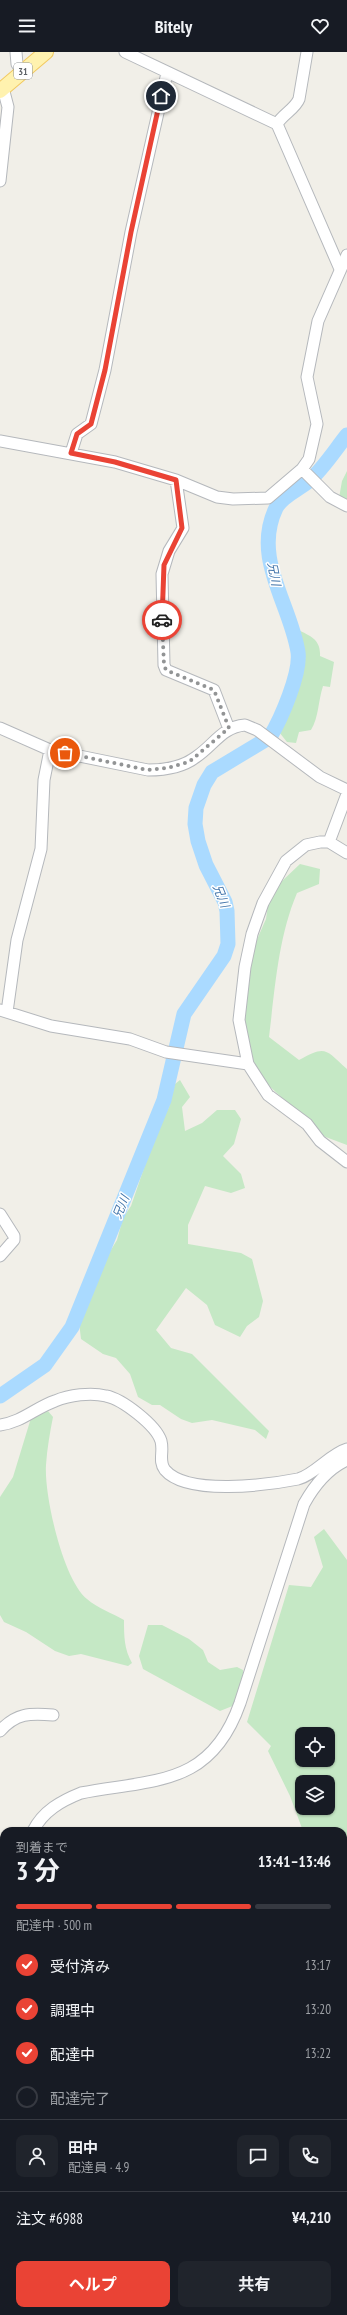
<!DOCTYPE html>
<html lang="ja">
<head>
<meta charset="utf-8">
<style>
	:root { --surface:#171b24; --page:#20242c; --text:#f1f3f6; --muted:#9ea1a6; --line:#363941; --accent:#ea4335 }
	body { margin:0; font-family:"PT Sans Narrow","Noto Sans JP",sans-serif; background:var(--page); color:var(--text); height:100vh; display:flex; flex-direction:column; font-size:15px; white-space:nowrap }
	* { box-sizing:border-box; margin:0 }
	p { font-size:13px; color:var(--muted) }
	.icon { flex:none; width:22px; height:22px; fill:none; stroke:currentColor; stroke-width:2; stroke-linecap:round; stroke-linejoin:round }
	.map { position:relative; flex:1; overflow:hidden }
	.panel { position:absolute; left:0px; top:1775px; width:347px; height:488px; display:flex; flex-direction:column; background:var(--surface); border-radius:12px 12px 0 0; box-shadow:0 1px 3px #0004 }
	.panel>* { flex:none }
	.controls { position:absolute; left:295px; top:1675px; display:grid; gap:8px }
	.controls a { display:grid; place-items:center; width:40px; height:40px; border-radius:8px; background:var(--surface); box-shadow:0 1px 3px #0004; font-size:20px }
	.pin { position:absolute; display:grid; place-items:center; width:34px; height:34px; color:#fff; margin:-17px; border:2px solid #fff; border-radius:50%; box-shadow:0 1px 4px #0007 }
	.courier { position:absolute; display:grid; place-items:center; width:40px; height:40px; margin:-20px; border:3px solid #ea4335; border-radius:50%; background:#fff; color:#222; box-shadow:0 1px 5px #0007 }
	.head em { font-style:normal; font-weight:700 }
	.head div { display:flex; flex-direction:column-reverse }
	.head { display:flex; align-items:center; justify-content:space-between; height:68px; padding:0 16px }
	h1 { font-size:26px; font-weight:700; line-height:30px }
	.bar { display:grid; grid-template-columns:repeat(4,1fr); gap:6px 4px; align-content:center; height:48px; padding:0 16px }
	.bar i { height:5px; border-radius:3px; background:var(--line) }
	.bar .active { background:var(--accent) }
	.bar p { grid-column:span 4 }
	.line { display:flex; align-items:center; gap:10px; padding:0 16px; border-top:1px solid var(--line) }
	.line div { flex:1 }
	.round { display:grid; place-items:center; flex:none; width:42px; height:42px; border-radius:8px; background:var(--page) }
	ol { padding:0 16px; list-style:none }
	li { display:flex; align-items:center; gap:12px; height:44px }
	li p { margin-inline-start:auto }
	li .icon { padding:4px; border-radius:50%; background:var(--accent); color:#fff; stroke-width:4 }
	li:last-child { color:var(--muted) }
	li i { width:22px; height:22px; border:2px solid var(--line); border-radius:50% }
	.action { display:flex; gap:8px; margin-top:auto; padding:8px 16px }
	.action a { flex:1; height:46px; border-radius:8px; background:var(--accent); color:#fff; font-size:16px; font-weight:700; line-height:46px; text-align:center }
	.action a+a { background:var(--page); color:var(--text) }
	header { display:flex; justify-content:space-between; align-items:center; height:52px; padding:0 16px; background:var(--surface); font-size:18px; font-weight:700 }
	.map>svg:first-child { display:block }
</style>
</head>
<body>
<header><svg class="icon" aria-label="menu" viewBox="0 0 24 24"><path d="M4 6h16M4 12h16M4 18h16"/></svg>Bitely<svg class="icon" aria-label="heart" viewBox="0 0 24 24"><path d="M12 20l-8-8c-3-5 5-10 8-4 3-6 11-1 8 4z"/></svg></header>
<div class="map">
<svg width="347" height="2263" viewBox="0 0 347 2263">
	<rect width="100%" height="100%" fill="#f1efe8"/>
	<path fill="#c5e8c5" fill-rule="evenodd" d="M347,419v31l-8,-4 3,-17z
		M298,578c13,6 23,10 22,26l14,6 -4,25 -7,-1c-5,15 -4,31 -12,44l-12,2 -3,11 -9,-1 -8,-10 22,-59 2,-21 -7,-16z
		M300,812l20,5 -1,15 -22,9c-19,45 -22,96 -28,144l30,23c27,-15 26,-11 48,9v76l-24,-9 -58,-54 -14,-22 -7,-37 5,-56 6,-23 11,-25 3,-21 12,-16z
		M180,1028l10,17 -8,10 3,24 17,-8 15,-13h18l6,9 -7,25 -11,12 18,18 4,14 -14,5 -26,-7 -17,39v19l53,9 11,6 11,42 -4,16 -12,9 -7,11 -25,-12 -8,-20 -21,-17 -30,42 15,18 21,6 77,77 -3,8 -11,-9 -43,-10 -20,3 -11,-4 -21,-14h-8l-14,-8 -8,-23 -14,-16 -13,-4 -22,-15 -2,-17 18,-49 20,-33 6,-22 8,-12 25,-73 13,-26 6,-23z
		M48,1359l5,6c-3,15 -6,32 -7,48 -2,30 17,115 41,134 10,9 25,14 37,21 0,16 0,29 8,43l-4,3 -47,-12 -12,2 -14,-5 -29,-19 -22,-10 -4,-7v-118l13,-20 18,-59z
		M324,1477l23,31v747l-4,-3v-473h-40l-13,-35 -22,-45 3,-5 -24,-24 42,-137 22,2 12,-20 -9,-30zM302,1682h26v26h-26zM302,1730h26v26h-26z
		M148,1573h14l27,14 14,11 5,12 12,8 17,-3 6,3 1,14 -9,21 -15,6 -77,-42 -4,-13z"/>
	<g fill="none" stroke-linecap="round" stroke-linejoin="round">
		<path stroke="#aadaff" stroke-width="15" d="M0,1344l45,-31 27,-38 92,-227 20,-86 40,-58 4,-12 -1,-33 -2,-9 -19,-37 -8,-24 -3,-17 1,-16 8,-23 8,-13 58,-35c11,-18 31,-64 28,-85 -8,-49 -46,-94 -22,-144 6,-12 22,-18 33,-27 14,-12 26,-31 38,-46"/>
		<defs>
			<path id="minor" d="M16,0l1,12 5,7
				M125,0l152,72 63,145
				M277,72c6,-10 18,-15 22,-25l8,-47
				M0,129l8,-74 -5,-19
				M0,389l115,21 61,18 41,17 16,2 35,-1 34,-29 7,-10 8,-35 -10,-47 11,-56 29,-66
				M71,401l6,-19 14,-10 14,-54 26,-138 36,-159
				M302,417l28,28 17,9
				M176,428l7,48 -14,23 -7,23 2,91 2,5 48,20 15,39
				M0,676l50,22 98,20c16,0 35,-3 48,-13 18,-12 26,-30 49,-32l12,5 63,47 27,13
				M329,790l18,-48
				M347,801l-18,-11h-9l-14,3 -20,16 -23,42 -11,31 -7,33 -6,53 9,44 20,31 39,29 13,17 27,21
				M0,958l51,16 79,13 36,13 82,12
				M7,960l10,-72 24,-91 3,-69 6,-30
				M0,1162l14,22v4l-14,16
				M0,1373c22,-3 35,-17 55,-24 14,-6 36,-9 51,-5 16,3 50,29 55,45 3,11 -3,20 4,29 22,26 103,15 133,9 16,-4 32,-25 49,-30
				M0,1679c16,-18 30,-18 53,-16
				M33,1779c10,-20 28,-30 48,-38 75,-14 130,-7 159,-90l64,-199c10,-18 23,-35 43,-44
				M0,1955l4,-4
				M0,1998l4,4
				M0,2124l4,3
				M247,2259l6,4"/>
			<path id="major" d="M0,39l46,-39"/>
		</defs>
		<use href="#minor" stroke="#b5b8bc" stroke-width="13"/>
		<use href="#major" stroke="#f2c960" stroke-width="16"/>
		<use href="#minor" stroke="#fff" stroke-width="11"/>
		<use href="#major" stroke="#fff2af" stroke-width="14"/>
	</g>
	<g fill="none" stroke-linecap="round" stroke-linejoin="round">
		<path stroke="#929495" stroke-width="4" stroke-dasharray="0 7.2" d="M65,701l83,17 19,-2 22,-6 40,-34 -15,-38 -48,-20 -2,-5 -2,-45"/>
		<path stroke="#ea4335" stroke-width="5" d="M161,44l-30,136 -26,138 -14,54 -14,10 -6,19 44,9 61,18 6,48 -18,37 -2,55"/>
	</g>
	<g text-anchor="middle" stroke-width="3" stroke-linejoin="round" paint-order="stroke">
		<rect fill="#fff" stroke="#8f9295" stroke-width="1" x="14" y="11" width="18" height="16" rx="3"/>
		<g font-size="10" font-weight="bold" fill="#5f6368">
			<text x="23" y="23">31</text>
		</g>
		<g font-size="12" font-style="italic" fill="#4174aa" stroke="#fff">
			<text transform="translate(274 522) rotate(79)" y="4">兄川</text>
			<text transform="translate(221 844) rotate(68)" y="4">兄川</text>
			<text transform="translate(121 1155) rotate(-68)" y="4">兄川</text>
		</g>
	</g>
</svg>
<div class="controls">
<a><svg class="icon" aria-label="locate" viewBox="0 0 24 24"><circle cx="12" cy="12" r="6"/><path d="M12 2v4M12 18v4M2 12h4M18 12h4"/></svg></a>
<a><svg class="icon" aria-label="layers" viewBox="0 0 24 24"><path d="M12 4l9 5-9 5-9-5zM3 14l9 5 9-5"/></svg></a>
</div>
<div class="pin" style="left:65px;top:701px;background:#ea580c"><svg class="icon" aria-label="bag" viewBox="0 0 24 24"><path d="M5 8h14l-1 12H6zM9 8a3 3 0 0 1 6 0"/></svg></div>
<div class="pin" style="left:161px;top:44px;background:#1f2937"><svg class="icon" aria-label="home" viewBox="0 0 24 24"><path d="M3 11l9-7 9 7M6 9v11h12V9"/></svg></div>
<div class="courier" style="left:162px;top:568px"><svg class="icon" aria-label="car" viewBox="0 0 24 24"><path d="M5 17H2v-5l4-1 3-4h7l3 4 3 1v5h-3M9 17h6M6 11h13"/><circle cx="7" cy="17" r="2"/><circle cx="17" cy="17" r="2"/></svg></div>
<section class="panel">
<div class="head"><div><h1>3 分</h1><p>到着まで</p></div><em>13:41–13:46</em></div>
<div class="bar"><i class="active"></i><i class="active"></i><i class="active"></i><i></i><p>配達中 · 500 m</p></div>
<ol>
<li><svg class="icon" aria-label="check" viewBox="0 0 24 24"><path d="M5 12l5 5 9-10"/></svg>受付済み<p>13:17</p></li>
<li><svg class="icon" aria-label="check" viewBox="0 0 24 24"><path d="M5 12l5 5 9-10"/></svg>調理中<p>13:20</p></li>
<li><svg class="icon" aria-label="check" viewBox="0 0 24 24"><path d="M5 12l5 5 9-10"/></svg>配達中<p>13:22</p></li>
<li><i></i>配達完了</li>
</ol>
<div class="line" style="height:72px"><a class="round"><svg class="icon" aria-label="person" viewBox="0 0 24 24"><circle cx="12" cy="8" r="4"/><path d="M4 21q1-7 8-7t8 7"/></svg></a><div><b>田中</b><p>配達員 · 4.9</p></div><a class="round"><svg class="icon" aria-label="chat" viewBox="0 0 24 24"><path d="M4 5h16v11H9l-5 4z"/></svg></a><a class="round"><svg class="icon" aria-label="phone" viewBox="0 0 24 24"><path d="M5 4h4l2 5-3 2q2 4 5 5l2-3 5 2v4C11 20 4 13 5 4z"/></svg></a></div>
<div class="line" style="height:52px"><div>注文 #6988</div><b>¥4,210</b></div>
<div class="action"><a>ヘルプ</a><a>共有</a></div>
</section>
</div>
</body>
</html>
